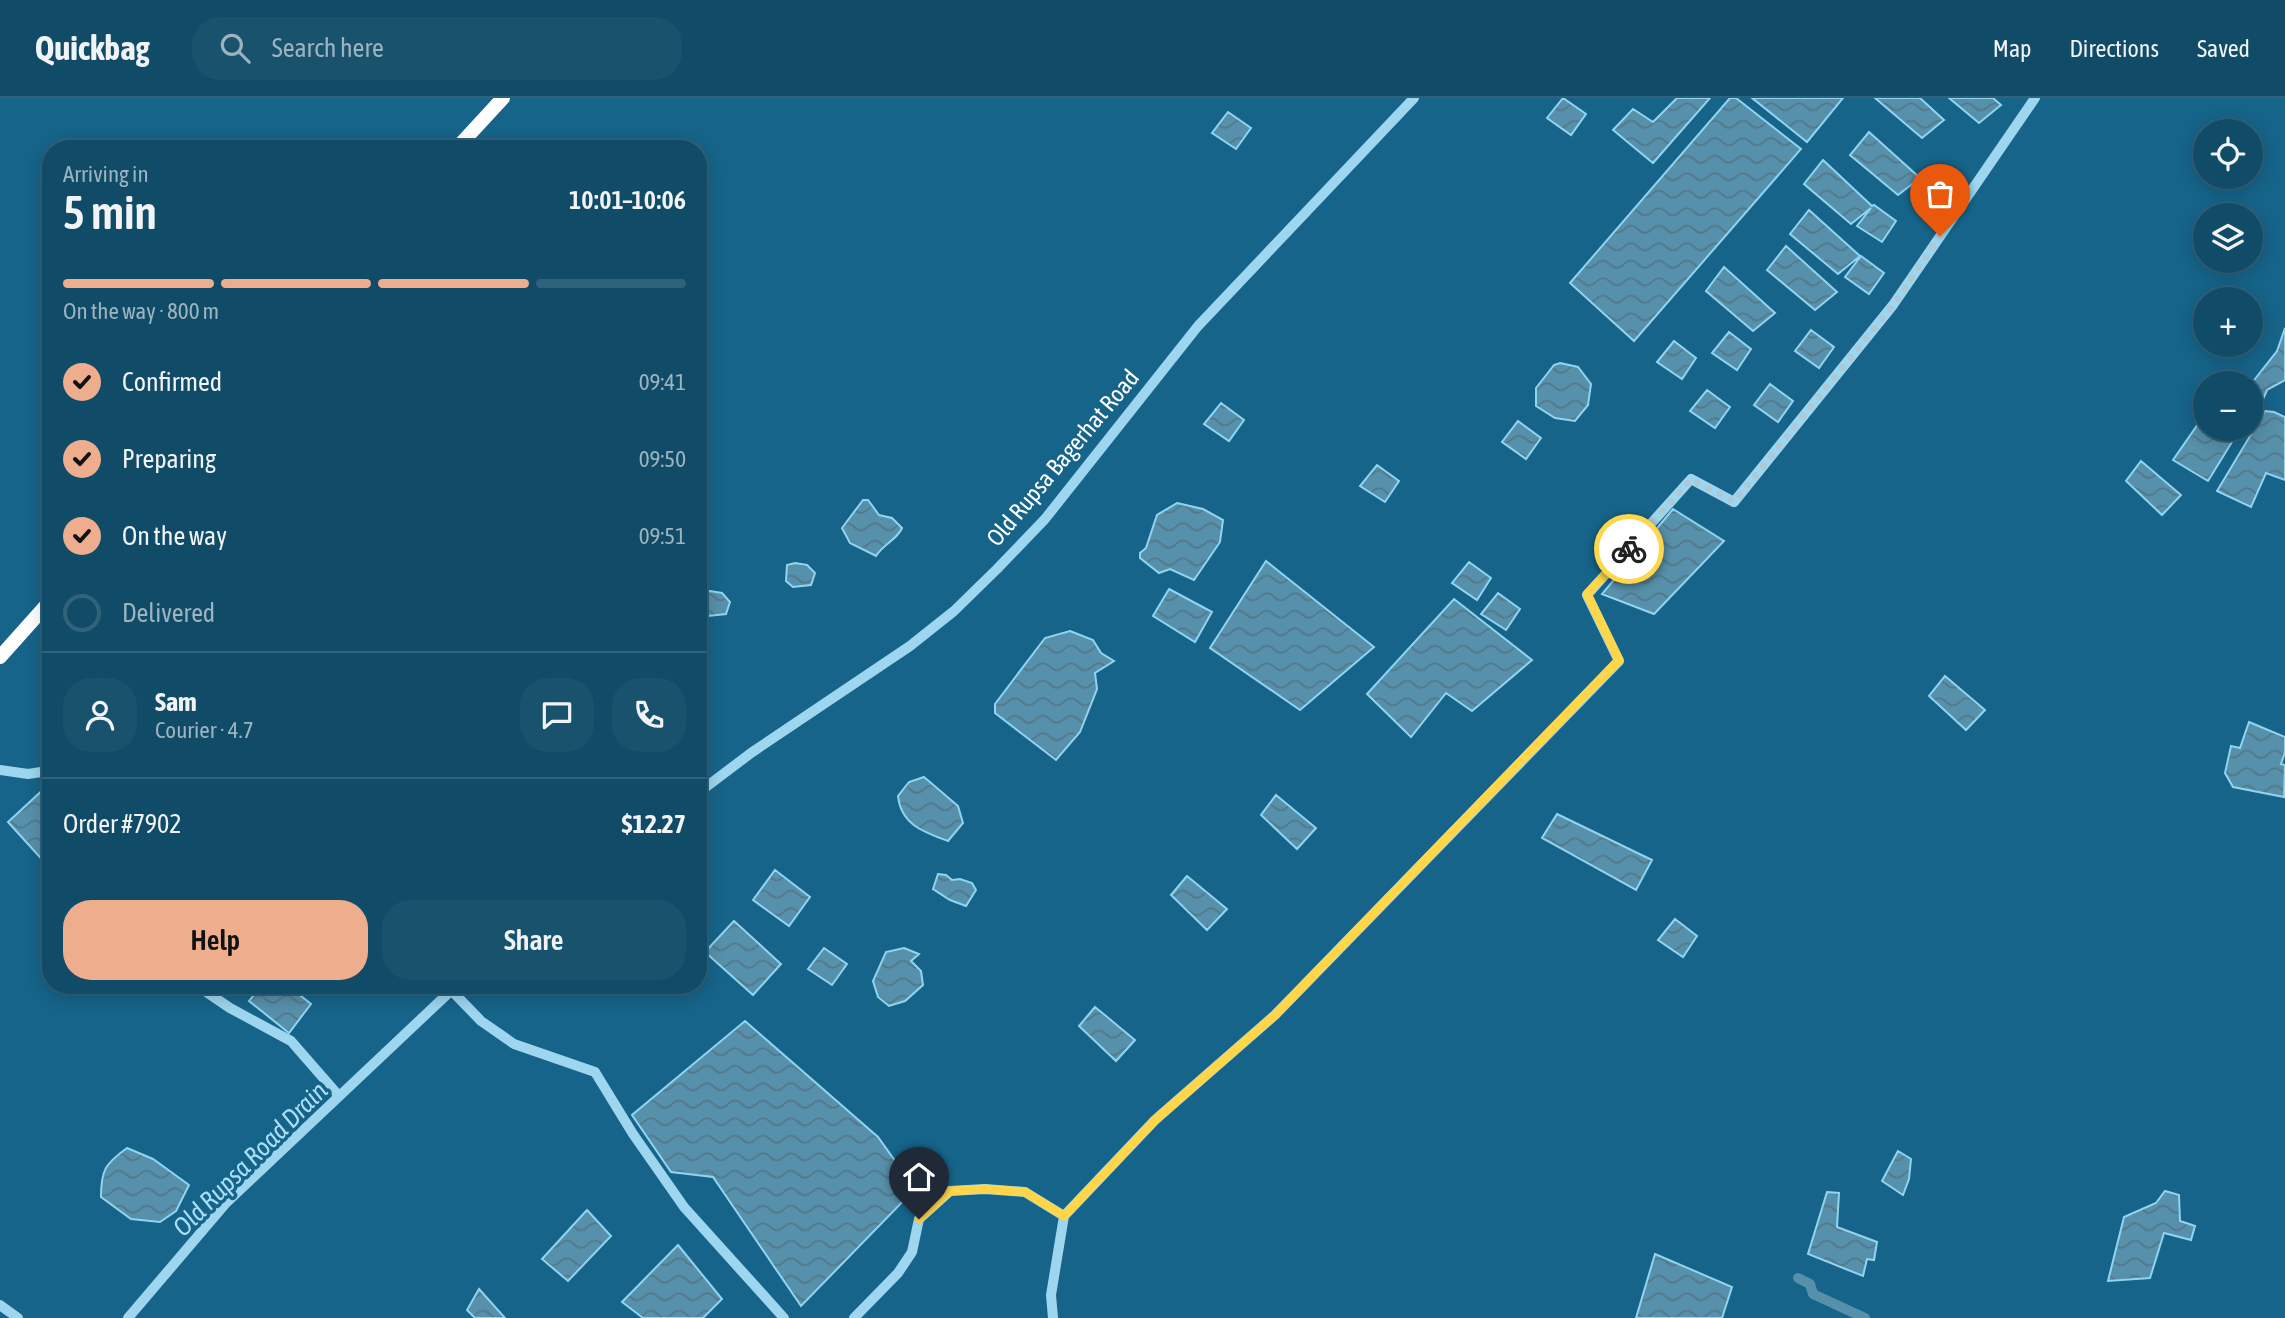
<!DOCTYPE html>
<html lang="en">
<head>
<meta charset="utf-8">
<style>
	:root { --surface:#104b67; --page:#19526d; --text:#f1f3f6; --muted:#9cb3c0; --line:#30637b; --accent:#eead8d }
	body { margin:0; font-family:"Asap Condensed",sans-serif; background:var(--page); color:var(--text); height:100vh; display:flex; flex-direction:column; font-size:26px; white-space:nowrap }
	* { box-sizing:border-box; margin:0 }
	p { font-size:23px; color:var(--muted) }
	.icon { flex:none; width:38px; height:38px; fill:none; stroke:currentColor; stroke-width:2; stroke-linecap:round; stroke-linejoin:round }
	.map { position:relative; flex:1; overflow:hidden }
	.drawer { position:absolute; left:42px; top:42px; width:665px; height:854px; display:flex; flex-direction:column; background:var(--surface); border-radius:28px; box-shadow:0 4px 18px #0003,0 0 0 2px var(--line) }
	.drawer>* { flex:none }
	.controls { position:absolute; left:2193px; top:21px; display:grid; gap:14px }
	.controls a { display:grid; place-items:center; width:70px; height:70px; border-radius:50%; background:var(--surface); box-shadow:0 4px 18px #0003,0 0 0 2px var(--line); font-size:35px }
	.pin { position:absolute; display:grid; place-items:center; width:60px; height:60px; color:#fff; margin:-72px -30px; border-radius:50% 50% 50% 0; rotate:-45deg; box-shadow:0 0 7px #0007 }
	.pin .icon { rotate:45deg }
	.courier { position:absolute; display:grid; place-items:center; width:70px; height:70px; margin:-35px; border:5px solid #ffd54a; border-radius:50%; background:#fff; color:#222; box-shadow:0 2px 9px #0007 }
	.head em { font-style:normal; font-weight:600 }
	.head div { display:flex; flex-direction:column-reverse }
	.head { display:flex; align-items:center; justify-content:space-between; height:119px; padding:0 21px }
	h1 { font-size:46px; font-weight:600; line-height:52px }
	.bar { display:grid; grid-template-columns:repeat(4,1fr); gap:10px 7px; align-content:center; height:84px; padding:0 21px }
	.bar i { height:9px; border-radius:5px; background:var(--line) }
	.bar .selected { background:var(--accent) }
	.bar p { grid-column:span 4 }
	.line { display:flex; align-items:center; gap:18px; padding:0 21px; border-top:2px solid var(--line) }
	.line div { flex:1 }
	.round { display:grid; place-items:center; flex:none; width:74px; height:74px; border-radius:28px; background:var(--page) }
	ol { padding:0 21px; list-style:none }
	li { display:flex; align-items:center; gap:21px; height:77px }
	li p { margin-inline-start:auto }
	li .icon { padding:7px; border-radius:50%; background:var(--accent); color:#111; stroke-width:4 }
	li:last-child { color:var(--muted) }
	li i { width:38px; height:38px; border:4px solid var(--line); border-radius:50% }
	.cta { display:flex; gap:14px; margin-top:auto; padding:14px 21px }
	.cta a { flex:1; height:80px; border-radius:28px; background:var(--accent); color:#111; font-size:28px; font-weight:600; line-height:80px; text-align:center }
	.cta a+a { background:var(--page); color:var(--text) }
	header { display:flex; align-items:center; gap:42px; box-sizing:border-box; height:98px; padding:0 35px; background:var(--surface); border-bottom:2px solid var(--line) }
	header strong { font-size:33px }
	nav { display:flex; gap:38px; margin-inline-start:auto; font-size:24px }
	.search { width:490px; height:63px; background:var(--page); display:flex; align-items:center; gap:18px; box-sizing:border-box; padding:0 24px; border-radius:28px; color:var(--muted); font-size:26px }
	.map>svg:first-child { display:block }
</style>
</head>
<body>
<header>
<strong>Quickbag</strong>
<div class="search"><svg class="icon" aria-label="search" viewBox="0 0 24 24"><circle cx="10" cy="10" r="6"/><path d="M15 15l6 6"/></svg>Search here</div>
<nav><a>Map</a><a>Directions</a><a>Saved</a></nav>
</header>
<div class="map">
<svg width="2285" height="1220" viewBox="0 0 2285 1220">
	<defs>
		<pattern id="water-waves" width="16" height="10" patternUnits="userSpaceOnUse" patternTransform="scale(1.75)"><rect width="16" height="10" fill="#5790aa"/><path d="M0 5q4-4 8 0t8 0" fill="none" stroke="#537889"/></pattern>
	</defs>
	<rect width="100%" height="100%" fill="#166489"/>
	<path fill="url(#water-waves)" stroke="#8fd5f1" stroke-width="2" d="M1563,0l23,16 -15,21 -24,-17z
		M1677,0h33l-57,65 -40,-33 20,-21 20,13z
		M1730,0h6l65,51 -167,192 -64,-58z
		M1752,0h91l-36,44z
		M1875,0h45l24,22 -22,18z
		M1949,0h44l8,7 -22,18z
		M1228,14l23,16 -15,21 -24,-16z
		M1869,34l51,46 -22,17 -48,-40z
		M1823,62l49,46 2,-1 22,16 -14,21 -25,-16 14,-18 -20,16 -47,-40z
		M1809,112l51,46 -22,18 -48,-40z
		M1786,148l51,46 -22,18 -48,-40z
		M1861,158l23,17 -15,21 -24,-17z
		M1724,169l51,46 -22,18 -47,-40z
		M2285,230v52l-18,10 -16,37v-43l26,-33z
		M1811,232l23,17 -15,21 -24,-17z
		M1729,234l22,17 -14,21 -25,-17z
		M1674,243l22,17 -14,21 -25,-17z
		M1560,265l18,4 13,17 -3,21 -13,16 -20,-3 -19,-12v-18l18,-23z
		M1770,286l23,17 -15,21 -24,-17z
		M1707,292l23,17 -15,21 -25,-17z
		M1221,305l23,17 -15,21 -25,-17z
		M2265,313l9,1 11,5v63l-19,-7 -15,34 -34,-16z
		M2205,316v15h35l-32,52 -35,-21z
		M1518,323l23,17 -15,21 -24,-17z
		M2141,363l40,34 -19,20 -36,-34z
		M1377,367l22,16 -14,21 -25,-16z
		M863,402h5l11,15 13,3 10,10c-5,12 -19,16 -26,28l-26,-13 -8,-15z
		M1177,405l26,6 20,11 -3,22 -26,38 -24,-11 -11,4 -19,-15v-5l6,-5 11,-33z
		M1673,411l51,32 -70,73 -52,-20z
		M1266,463l108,86 -74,63 -90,-62z
		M1469,464l22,16 -14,22 -25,-17z
		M795,465l12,2 8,8 -4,12 -18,2 -7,-6 1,-16z
		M1169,491l43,23 -17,30 -42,-26z
		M710,493l12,2 8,9 -4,12 -18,2 -7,-7 1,-16z
		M1498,495l22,16 -14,21 -25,-16z
		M1454,501l78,61 -60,51 -26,-18 -35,44 -44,-43z
		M1070,533l23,9 8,13 13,8 -19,12 2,16 -17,43 -24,28 -61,-47v-9l50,-66z
		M1945,578l40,34 -19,20 -37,-34z
		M2249,624l36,15v15l-4,12 4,1 -1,32 -51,-10 -8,-14 6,-27 9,2z
		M924,679l34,29 5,17 -15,18c-24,-9 -47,-16 -50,-45l11,-14z
		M48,687l3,4v71l-5,4 -38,-42z
		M1276,697l40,33 -19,21 -36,-34z
		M1557,716l95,46 -16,30 -94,-52z
		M775,772l35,27 -21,29 -36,-26z
		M938,776l8,1 6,5 8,-1 12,4 4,7 -10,16 -16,-6 -17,-11z
		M1187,778l40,33 -20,21 -36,-35z
		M1675,821l22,17 -14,21 -25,-17z
		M734,823l47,43 -28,31 -48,-43z
		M824,850l23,16 -15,21 -24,-16z
		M904,850l15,6 -8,7 10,10 2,14 -18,16 -16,5 -11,-9 -5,-16 13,-29z
		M262,887h25l24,19 -22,29 -40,-32z
		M1095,909l40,33 -19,21 -37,-35z
		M745,923l133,116 37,52 -114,117 -88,-129 -42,-5 -39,-57z
		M127,1050l26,11 36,26 -13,26 -16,11 -29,-3 -30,-22c0,-27 4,-33 26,-49z
		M1898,1053l13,8 -2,20 -6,16 -21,-14z
		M2165,1093l14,4 1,26 15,5 -4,14 -27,-7 -14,45 -42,3 16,-64 32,-14z
		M1827,1094l12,1 -2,34 40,15 -3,18 -7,-1 -4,17 -55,-22z
		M587,1112l24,26 -43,45 -26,-22z
		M678,1147l44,54 -19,19h-60l-21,-16z
		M1655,1156l77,33 -10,31h-86z
		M479,1191l26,29h-30l-8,-8z"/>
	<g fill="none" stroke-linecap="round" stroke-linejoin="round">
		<path stroke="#5790aa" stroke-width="10" d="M1798,1180l12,6 3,10 52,24"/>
		<path stroke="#9dd6ee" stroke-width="10" d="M0,672l28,4 20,-3 3,3
			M698,695l53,-40 159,-107 44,-35 43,-42 48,-50 153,-193 216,-228
			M196,887l34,23 61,33 48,55
			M452,893l29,30 33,23 81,28 38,62 51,73 100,111
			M0,1207l18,13
			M128,1220l98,-115 231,-218
			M854,1220l44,-45 14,-21 7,-33 31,-28 35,-2 40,3 39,24
			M1053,1220l-2,-23 13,-79 91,-96 120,-105 344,-354 -32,-66 104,-116 43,23 159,-197 142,-207"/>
		<path stroke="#fff" stroke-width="14" d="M456,51l47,-51
			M0,559l51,-57"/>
	</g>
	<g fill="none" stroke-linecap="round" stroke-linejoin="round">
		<path stroke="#adc9d6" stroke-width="7" stroke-dasharray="0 12.6" d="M1629,451l62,-70 43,23 159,-197 47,-69"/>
		<path stroke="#ffd54a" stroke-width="9" d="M919,1121l31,-28 35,-2 40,3 39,24 91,-96 120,-105 344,-355 -32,-66 42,-45"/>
	</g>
	<g text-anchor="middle" stroke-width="7" stroke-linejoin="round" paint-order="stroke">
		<g font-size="24" fill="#fff" stroke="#166489">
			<text transform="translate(1063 360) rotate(-50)" y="8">Old Rupsa Bagerhat Road</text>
		</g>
		<g font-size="26" font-style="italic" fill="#a8dff6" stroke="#166489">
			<text transform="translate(250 1061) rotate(-45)" y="9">Old Rupsa Road Drain</text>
		</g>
	</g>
</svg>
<div class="controls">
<a><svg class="icon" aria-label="locate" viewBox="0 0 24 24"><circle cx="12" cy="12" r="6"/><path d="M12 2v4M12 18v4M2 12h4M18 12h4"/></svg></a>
<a><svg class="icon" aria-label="layers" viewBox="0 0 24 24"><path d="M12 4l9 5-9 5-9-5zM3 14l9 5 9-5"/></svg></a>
<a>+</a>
<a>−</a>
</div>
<div class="pin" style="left:1940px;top:138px;background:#ea580c"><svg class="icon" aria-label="bag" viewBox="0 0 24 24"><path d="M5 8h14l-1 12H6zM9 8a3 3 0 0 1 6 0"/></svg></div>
<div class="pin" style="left:919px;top:1121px;background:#1f2937"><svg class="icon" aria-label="home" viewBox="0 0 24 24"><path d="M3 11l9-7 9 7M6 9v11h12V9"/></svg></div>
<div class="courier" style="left:1629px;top:451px"><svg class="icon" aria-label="bike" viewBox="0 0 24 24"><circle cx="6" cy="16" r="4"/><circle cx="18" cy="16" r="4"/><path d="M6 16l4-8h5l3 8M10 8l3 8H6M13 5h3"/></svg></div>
<section class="drawer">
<div class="head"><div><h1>5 min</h1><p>Arriving in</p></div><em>10:01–10:06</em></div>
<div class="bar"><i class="selected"></i><i class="selected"></i><i class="selected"></i><i></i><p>On the way · 800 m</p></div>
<ol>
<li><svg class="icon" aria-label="check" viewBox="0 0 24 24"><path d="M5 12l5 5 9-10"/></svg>Confirmed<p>09:41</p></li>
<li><svg class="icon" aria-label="check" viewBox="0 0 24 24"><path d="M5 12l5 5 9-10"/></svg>Preparing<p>09:50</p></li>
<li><svg class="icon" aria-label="check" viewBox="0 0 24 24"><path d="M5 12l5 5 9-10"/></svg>On the way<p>09:51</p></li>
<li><i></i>Delivered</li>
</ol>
<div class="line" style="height:126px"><a class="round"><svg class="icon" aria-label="person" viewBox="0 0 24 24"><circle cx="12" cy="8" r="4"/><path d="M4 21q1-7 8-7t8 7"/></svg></a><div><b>Sam</b><p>Courier · 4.7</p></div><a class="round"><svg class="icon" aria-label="chat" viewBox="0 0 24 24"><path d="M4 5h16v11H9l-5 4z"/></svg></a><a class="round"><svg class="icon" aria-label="phone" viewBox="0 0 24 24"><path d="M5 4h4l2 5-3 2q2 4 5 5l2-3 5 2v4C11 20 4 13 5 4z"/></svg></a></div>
<div class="line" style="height:91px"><div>Order #7902</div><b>$12.27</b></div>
<div class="cta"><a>Help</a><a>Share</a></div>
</section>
</div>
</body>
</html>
